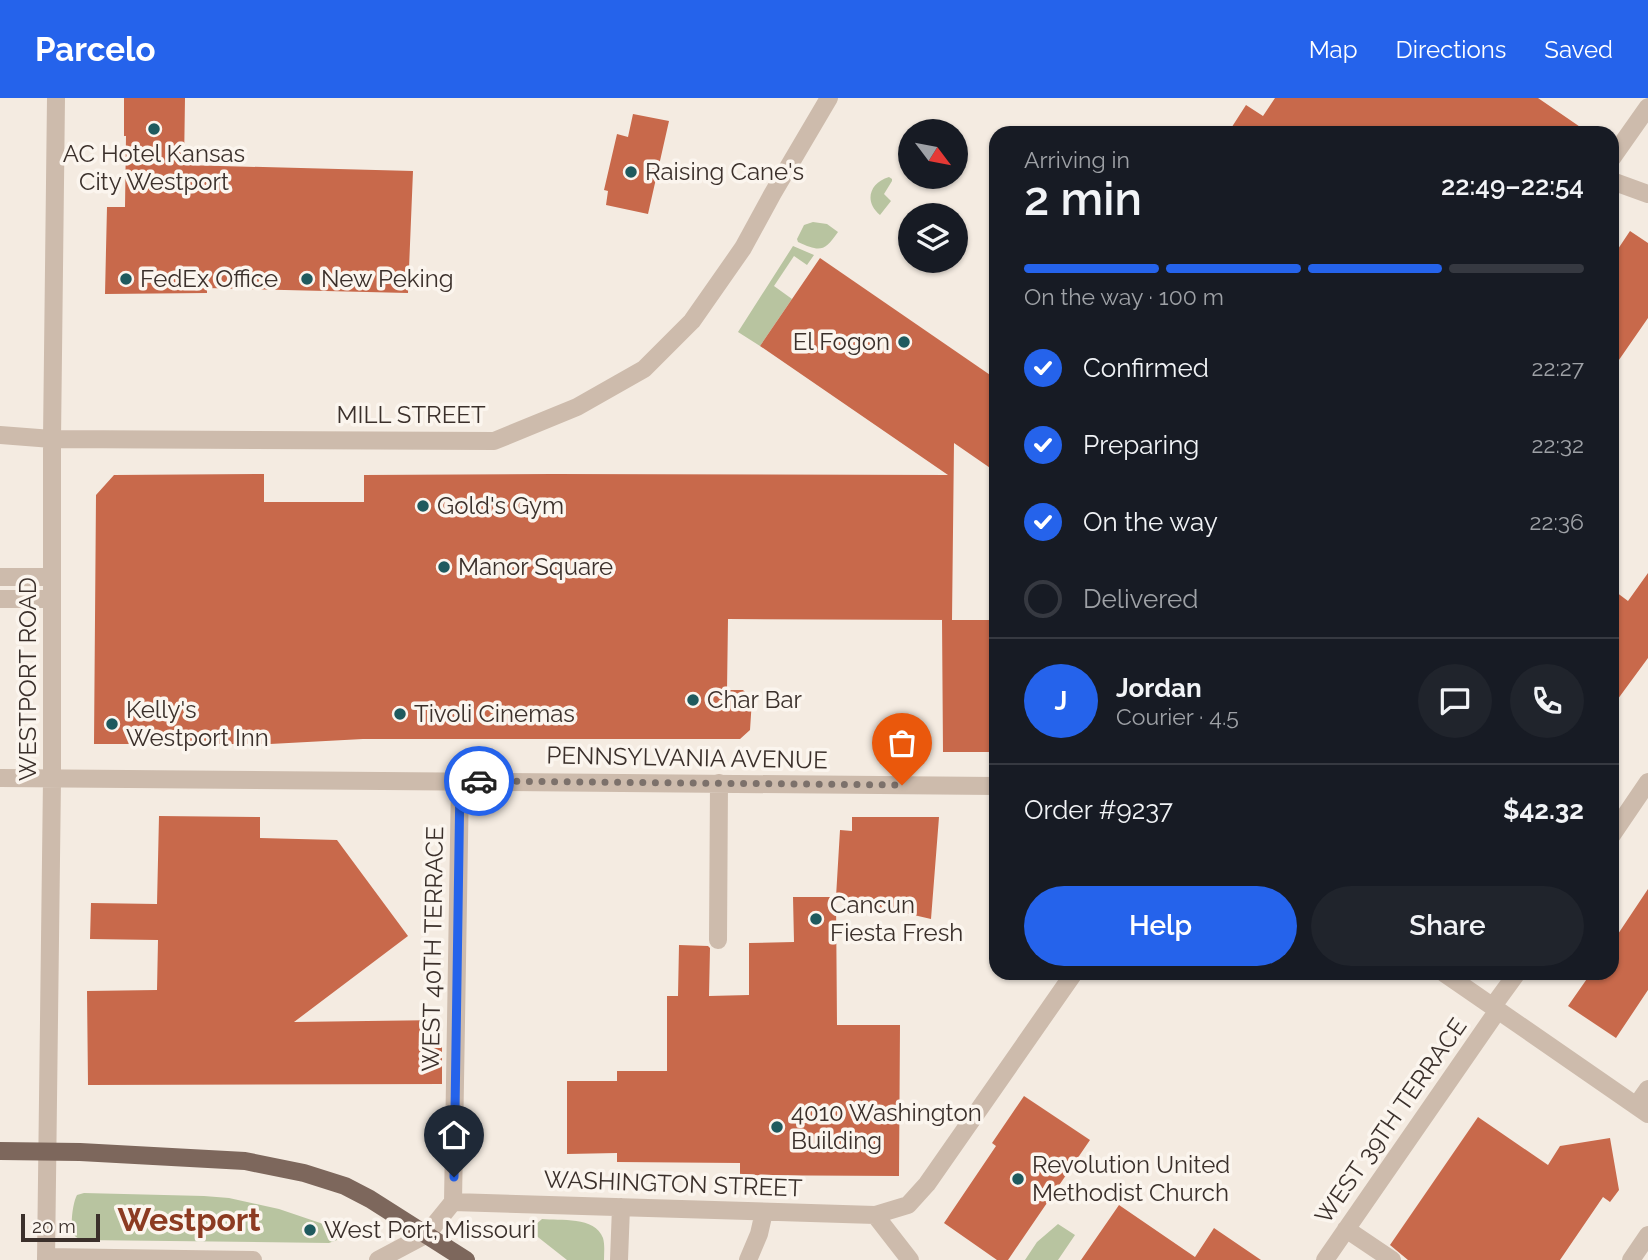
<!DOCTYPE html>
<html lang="en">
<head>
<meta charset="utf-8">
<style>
	:root { --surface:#171b24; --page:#20242c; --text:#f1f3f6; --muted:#9ea1a6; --line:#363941; --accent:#2563eb }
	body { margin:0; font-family:Raleway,sans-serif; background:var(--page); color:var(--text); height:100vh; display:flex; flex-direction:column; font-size:26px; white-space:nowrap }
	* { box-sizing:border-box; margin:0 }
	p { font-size:23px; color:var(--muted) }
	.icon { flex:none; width:38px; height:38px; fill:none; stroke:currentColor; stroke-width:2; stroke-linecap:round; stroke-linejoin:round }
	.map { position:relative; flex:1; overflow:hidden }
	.side { position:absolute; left:989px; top:28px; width:630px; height:854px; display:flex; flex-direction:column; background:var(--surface); border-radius:21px; box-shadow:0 2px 5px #0004 }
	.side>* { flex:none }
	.needle { width:46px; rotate:122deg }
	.fabs { position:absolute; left:898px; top:21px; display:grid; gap:14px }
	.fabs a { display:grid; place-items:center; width:70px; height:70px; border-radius:50%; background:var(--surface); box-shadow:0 2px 5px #0004; font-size:35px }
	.scale { position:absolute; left:21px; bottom:18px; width:79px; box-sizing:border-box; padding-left:7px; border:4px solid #3b302b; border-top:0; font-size:19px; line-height:24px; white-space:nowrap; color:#3b302b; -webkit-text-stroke:5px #fbf5ee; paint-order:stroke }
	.pin { position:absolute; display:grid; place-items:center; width:60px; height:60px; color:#fff; margin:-72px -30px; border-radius:50% 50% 50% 0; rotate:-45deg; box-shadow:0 0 7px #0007 }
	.pin .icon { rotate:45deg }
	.courier { position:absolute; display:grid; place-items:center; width:70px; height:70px; margin:-35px; border:5px solid #2563eb; border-radius:50%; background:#fff; color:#222; box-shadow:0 2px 9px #0007 }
	.head em { font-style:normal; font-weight:600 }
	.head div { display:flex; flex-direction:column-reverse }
	.head { display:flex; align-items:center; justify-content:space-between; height:119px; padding:0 35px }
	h1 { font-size:46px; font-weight:600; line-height:52px }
	.bar { display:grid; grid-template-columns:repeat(4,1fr); gap:10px 7px; align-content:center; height:84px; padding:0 35px }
	.bar i { height:9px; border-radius:5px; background:var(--line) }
	.bar .active { background:var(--accent) }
	.bar p { grid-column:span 4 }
	.line { display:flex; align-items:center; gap:18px; padding:0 35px; border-top:2px solid var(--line) }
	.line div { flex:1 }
	.round { display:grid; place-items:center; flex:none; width:74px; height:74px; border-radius:37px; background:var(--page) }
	ol { padding:0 35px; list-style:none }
	li { display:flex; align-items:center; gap:21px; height:77px }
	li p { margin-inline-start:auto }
	li .icon { padding:7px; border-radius:50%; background:var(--accent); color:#fff; stroke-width:4 }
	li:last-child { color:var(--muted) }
	li i { width:38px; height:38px; border:4px solid var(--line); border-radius:50% }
	.cta { display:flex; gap:14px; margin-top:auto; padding:14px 35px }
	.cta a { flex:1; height:80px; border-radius:42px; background:var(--accent); color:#fff; font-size:28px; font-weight:600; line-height:80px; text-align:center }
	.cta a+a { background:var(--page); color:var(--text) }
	header { display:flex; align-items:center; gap:42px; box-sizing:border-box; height:98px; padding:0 35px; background:var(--accent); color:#fff }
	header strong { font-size:33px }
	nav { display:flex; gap:38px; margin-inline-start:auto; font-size:24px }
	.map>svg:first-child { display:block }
</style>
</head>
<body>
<header>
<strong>Parcelo</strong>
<nav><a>Map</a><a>Directions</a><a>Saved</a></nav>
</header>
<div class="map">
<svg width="1648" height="1162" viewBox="0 0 1648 1162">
	<rect width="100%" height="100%" fill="#f4ebe1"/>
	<path fill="#b8c4a0" d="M889,79l3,2v2l-8,13 7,7 -11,14c-16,-13 -11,-32 9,-38z
		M813,124l14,2 11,8c-14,20 -18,20 -40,10l-1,-3 7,-14z
		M793,148l21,9 -7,10 -13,-9 -20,30 18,13 -32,47 -22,-14z
		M84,1095l120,3 25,2 50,11 56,19 4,7 -2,5 -8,3 -246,-3c-5,-2 -8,-2 -10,-8 -3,-8 0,-30 4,-37z
		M542,1121c18,2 53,-3 61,19 2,7 1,15 1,22h-37l-33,-26v-8z
		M1058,1126l17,11 -17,25h-33l12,-18z"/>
	<path fill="#c8694b" d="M124,0h61l-1,67 229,6 -5,122 -201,-5v5l-102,1 2,-87h18l1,-71h-2z
		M1275,0h263l51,35h-361l18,-28 17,11z
		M633,16l36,7 -21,93 -42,-9 2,-14 -4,-1 13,-56 11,3z
		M1630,133l18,12v75l-36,52v-112z
		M820,160l176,121v93l-42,-29 -2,177 -224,-1 -1,71h16l9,9 -2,31 -10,9h-377l-93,5h-176l2,-249 18,-20 150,-1v28h100v-27l188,-1 396,1 -188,-129z
		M1648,475v85l-36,49v-118l16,12z
		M942,522h54v132h-53z
		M159,718l101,1v21l77,2 71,96 -114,86 148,-2v64l-354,1 -1,-94 70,-1 1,-50 -68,-1 1,-36 66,1z
		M852,719h87l-8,102 -95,-22 4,-67 12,1z
		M1648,791v101l-32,48 -48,-32 23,-33h21v-30z
		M793,799h43l1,128h63l-1,151 -159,-1v-12l-123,-1v-9l-50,1v-73h50v-10h50v-75h11l1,-51 29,1 2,2 -1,48 40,-1v-52l45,-1z
		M1024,998l66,44 -82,120h-11l-53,-37 52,-77 -4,-3z
		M1478,1019l70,48 12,-19 50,-8 9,52 -9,12 -7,-5 -43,63h-152l-18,-15z
		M1119,1107l76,52 19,-29 47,32h-180z"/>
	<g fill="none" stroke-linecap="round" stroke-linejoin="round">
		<path stroke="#cdbbac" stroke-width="18" d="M1612,60l36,-51
			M1612,83l36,13
			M0,337l52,4 442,2 83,-34 67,-38 48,-48 51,-73 30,-55 56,-95
			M0,479h52
			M0,501h52
			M0,680l996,8
			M1612,737l36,-53
			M718,842l1,-157
			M1444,875l204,141
			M1493,908l24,-33
			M1636,1008l12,-17
			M453,1104l7,-421
			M875,1117l35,45
			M1346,1131l46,31
			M46,1159l207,3
			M46,1162l6,-481v-340l4,-341
			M378,1162l49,-26 26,-32 422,13 33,-10 19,-21 147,-211
			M619,1162l2,-53
			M748,1162l11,-26 5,-22
			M1325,1162l173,-250
			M1631,1162l17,-25"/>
		<path stroke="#7d675c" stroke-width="18" d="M0,1053l80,1 165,9 59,12 41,13 25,13 96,61"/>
	</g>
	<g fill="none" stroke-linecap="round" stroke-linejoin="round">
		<path stroke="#7c716b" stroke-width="7" stroke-dasharray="0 12.6" d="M479,683l423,4"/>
		<path stroke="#2563eb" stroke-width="9" d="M454,1079l6,-396h19"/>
	</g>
	<g fill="#1f5a5e" stroke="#fbf5ee" stroke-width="2.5">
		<circle cx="154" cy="31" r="7"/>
		<circle cx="631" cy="74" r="7"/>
		<circle cx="126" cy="181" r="7"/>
		<circle cx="307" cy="181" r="7"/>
		<circle cx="904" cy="244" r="7"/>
		<circle cx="423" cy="408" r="7"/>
		<circle cx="444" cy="469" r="7"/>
		<circle cx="693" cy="602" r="7"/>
		<circle cx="400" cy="616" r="7"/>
		<circle cx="112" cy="626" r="7"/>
		<circle cx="816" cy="821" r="7"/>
		<circle cx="777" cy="1029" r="7"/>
		<circle cx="1018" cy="1081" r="7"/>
		<circle cx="310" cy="1132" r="7"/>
	</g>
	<g text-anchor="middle" stroke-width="7" stroke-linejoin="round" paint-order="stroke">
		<g font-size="24" fill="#3b302b" stroke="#fbf5ee" text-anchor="start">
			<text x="154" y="64" text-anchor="middle">AC Hotel Kansas<tspan x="154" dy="28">City Westport</tspan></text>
			<text x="645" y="82">Raising Cane's</text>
			<text x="140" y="189">FedEx Office</text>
			<text x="321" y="189">New Peking</text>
			<text x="890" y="252" text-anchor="end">El Fogon</text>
			<text x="437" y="416">Gold's Gym</text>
			<text x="458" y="477">Manor Square</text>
			<text x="707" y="610">Char Bar</text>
			<text x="126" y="620">Kelly's<tspan x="126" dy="28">Westport Inn</tspan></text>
			<text x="414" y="624">Tivoli Cinemas</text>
			<text x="830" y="815">Cancun<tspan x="830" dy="28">Fiesta Fresh</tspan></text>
			<text x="791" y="1023">4010 Washington<tspan x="791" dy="28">Building</tspan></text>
			<text x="1032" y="1075">Revolution United<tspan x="1032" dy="28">Methodist Church</tspan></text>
			<text x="324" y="1140">West Port, Missouri</text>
		</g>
		<g font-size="24" fill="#3b302b" stroke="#fbf5ee">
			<text x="411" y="325">MILL STREET</text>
			<text transform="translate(28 581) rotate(-90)" y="8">WESTPORT ROAD</text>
			<text transform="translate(687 660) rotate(1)" y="8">PENNSYLVANIA AVENUE</text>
			<text transform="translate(433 851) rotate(-89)" y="8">WEST 40TH TERRACE</text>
			<text transform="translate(1391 1023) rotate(-55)" y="8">WEST 39TH TERRACE</text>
			<text transform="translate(673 1086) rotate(2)" y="8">WASHINGTON STREET</text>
		</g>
		<g font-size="32" font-weight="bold" fill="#8c3b22" stroke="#fbf5ee">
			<text x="189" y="1133">Westport</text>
		</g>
	</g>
</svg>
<div class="fabs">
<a><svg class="needle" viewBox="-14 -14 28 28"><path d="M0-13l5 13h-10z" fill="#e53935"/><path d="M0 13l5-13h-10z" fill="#9ea1a6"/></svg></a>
<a><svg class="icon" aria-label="layers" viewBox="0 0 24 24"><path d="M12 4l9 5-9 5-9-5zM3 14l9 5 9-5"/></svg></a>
</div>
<div class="scale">20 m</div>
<div class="pin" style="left:902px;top:687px;background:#ea580c"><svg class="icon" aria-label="bag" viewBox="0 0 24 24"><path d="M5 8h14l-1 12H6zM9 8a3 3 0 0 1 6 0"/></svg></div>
<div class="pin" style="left:454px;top:1079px;background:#1f2937"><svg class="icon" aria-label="home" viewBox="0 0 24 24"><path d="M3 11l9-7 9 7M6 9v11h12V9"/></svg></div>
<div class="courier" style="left:479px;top:683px"><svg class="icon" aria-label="car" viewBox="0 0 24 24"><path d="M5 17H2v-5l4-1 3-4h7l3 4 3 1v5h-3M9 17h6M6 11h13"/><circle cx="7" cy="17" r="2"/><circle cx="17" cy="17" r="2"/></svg></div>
<section class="side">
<div class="head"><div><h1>2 min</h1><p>Arriving in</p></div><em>22:49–22:54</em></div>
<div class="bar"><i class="active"></i><i class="active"></i><i class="active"></i><i></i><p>On the way · 100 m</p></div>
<ol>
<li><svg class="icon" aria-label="check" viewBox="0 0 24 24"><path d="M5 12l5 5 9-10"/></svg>Confirmed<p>22:27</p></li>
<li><svg class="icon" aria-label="check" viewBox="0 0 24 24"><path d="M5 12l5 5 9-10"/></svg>Preparing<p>22:32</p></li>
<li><svg class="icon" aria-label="check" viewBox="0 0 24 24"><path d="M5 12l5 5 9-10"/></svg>On the way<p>22:36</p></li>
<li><i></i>Delivered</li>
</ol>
<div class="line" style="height:126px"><b class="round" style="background:var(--accent);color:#fff">J</b><div><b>Jordan</b><p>Courier · 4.5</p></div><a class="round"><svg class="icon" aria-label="chat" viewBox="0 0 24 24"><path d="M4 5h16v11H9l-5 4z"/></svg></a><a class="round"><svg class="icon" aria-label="phone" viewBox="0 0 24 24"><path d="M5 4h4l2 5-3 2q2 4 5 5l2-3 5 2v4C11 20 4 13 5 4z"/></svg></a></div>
<div class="line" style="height:91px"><div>Order #9237</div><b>$42.32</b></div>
<div class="cta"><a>Help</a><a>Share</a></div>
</section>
</div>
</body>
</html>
